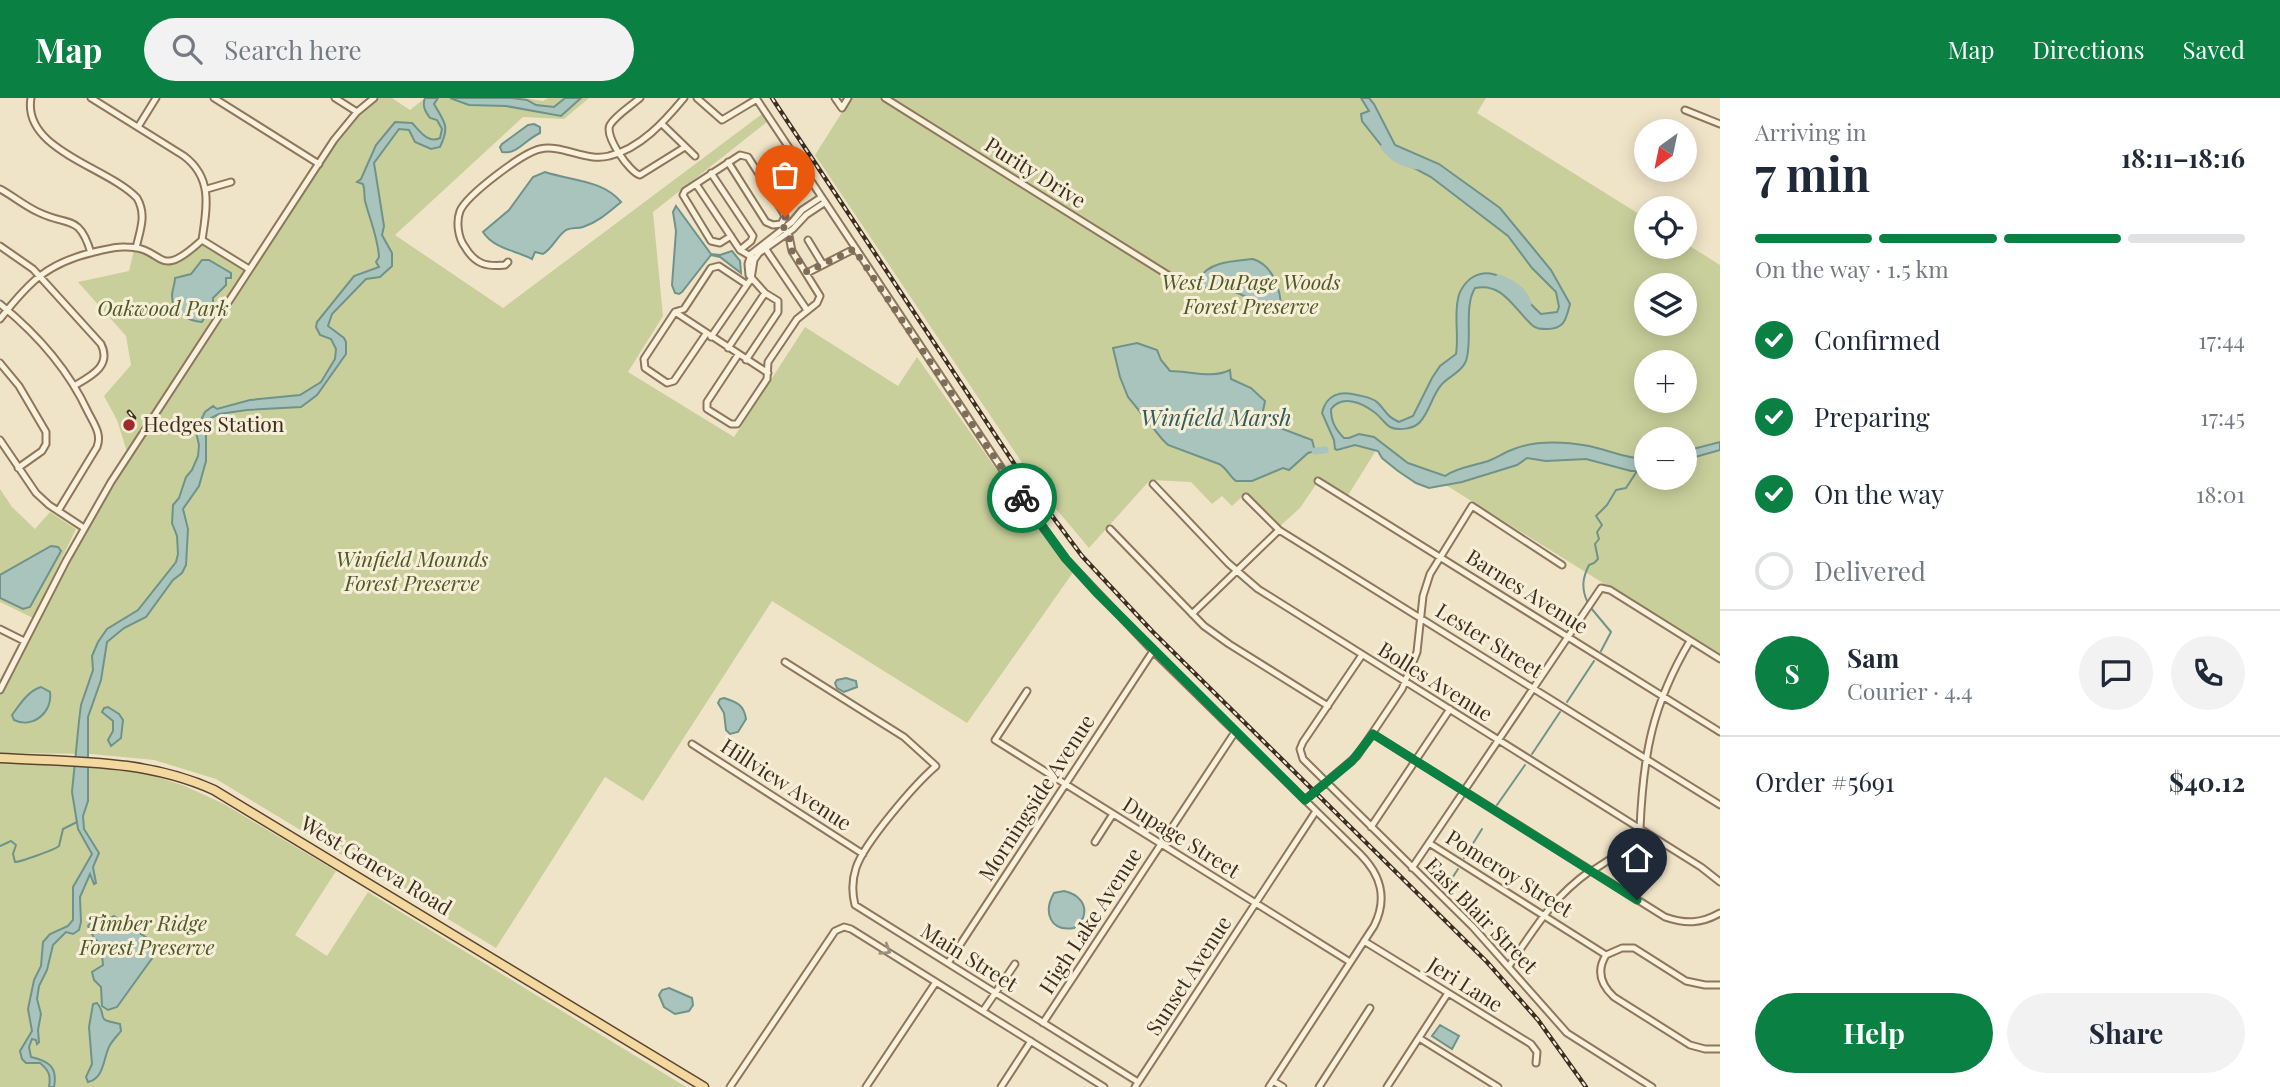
<!DOCTYPE html>
<html lang="en">
<head>
<meta charset="utf-8">
<style>
	:root { --surface:#fff; --page:#f2f2f3; --text:#1f2937; --muted:#747a83; --line:#e0e1e3; --accent:#0b8043 }
	body { margin:0; font-family:"Playfair Display",serif; background:var(--page); color:var(--text); height:100vh; display:flex; flex-direction:column; font-size:26px; white-space:nowrap }
	* { box-sizing:border-box; margin:0 }
	p { font-size:23px; color:var(--muted) }
	.icon { flex:none; width:38px; height:38px; fill:none; stroke:currentColor; stroke-width:2; stroke-linecap:round; stroke-linejoin:round }
	.map { position:relative; flex:1; overflow:hidden }
	.drawer { display:flex; flex-direction:column; background:var(--surface); width:560px }
	.drawer>* { flex:none }
	.needle { width:46px; rotate:213deg }
	.controls { position:absolute; left:1634px; top:21px; display:grid; gap:14px }
	.controls a { display:grid; place-items:center; width:63px; height:63px; border-radius:50%; background:var(--surface); box-shadow:0 4px 18px #0003; font-size:35px }
	.pin { position:absolute; display:grid; place-items:center; width:60px; height:60px; color:#fff; margin:-72px -30px; border-radius:50% 50% 50% 0; rotate:-45deg; box-shadow:0 0 7px #0007 }
	.pin .icon { rotate:45deg }
	.courier { position:absolute; display:grid; place-items:center; width:70px; height:70px; margin:-35px; border:5px solid #0b8043; border-radius:50%; background:#fff; color:#222; box-shadow:0 2px 9px #0007 }
	.overview em { font-style:normal; font-weight:700 }
	.overview div { display:flex; flex-direction:column-reverse }
	.overview { display:flex; align-items:center; justify-content:space-between; height:119px; padding:0 35px }
	h1 { font-size:46px; font-weight:700; line-height:52px }
	.bar { display:grid; grid-template-columns:repeat(4,1fr); gap:10px 7px; align-content:center; height:84px; padding:0 35px }
	.bar i { height:9px; border-radius:5px; background:var(--line) }
	.bar .active { background:var(--accent) }
	.bar p { grid-column:span 4 }
	.line { display:flex; align-items:center; gap:18px; padding:0 35px; border-top:2px solid var(--line) }
	.line div { flex:1 }
	.round { display:grid; place-items:center; flex:none; width:74px; height:74px; border-radius:37px; background:var(--page) }
	ol { padding:0 35px; list-style:none }
	li { display:flex; align-items:center; gap:21px; height:77px }
	li p { margin-inline-start:auto }
	li .icon { padding:7px; border-radius:50%; background:var(--accent); color:#fff; stroke-width:4 }
	li:last-child { color:var(--muted) }
	li i { width:38px; height:38px; border:4px solid var(--line); border-radius:50% }
	.button { display:flex; gap:14px; margin-top:auto; padding:14px 35px }
	.button a { flex:1; height:80px; border-radius:42px; background:var(--accent); color:#fff; font-size:28px; font-weight:700; line-height:80px; text-align:center }
	.button a+a { background:var(--page); color:var(--text) }
	header { display:flex; align-items:center; gap:42px; box-sizing:border-box; height:98px; padding:0 35px; background:var(--accent); color:#fff }
	header strong { font-size:33px }
	nav { display:flex; gap:38px; margin-inline-start:auto; font-size:24px }
	.search { width:490px; height:63px; background:var(--page); display:flex; align-items:center; gap:18px; box-sizing:border-box; padding:0 24px; border-radius:38px; color:var(--muted); font-size:26px }
	main { display:flex; flex:1; min-height:0 }
	.map>svg:first-child { display:block }
</style>
</head>
<body>
<header>
<strong>Map</strong>
<div class="search"><svg class="icon" aria-label="search" viewBox="0 0 24 24"><circle cx="10" cy="10" r="6"/><path d="M15 15l6 6"/></svg>Search here</div>
<nav><a>Map</a><a>Directions</a><a>Saved</a></nav>
</header>
<main>
<div class="map">
<svg width="1720" height="989" viewBox="0 0 1720 989">
	<rect width="100%" height="100%" fill="#f0e4c8"/>
	<path fill="#c9cf9b" fill-rule="evenodd" d="M379,0h13l18,12 15,-12h100l18,3 5,-3h41l-25,21 -41,-2 -128,118 108,73 259,-194 5,8 -114,90 10,104 -35,56 106,65 71,-110 93,59 19,-29 113,160 44,54 -107,152 -195,-122 -129,200 -38,-24 -109,171 -280,-169 -62,-19 -63,-6 -91,-1v-58l68,-134 104,-170 149,-226 38,-52z
		M851,0h635l-9,15 170,106v28h38v-4l35,22v391l-340,-212 -33,53 -28,-17 -19,28 -21,19 -33,-34 -14,13 -10,-10 -10,8 -21,-22 -41,-2 -61,68 -48,-57 -226,-336zM1647,187h38v39h-38zM1647,264h38v39h-38zM1647,341h38v39h-38z
		M202,144l44,27 -119,183 -10,-32 -13,-24 27,-31 -5,-29 -48,-54 51,-11 5,-21c9,3 14,6 22,10 19,9 34,-6 46,-18z
		M0,391l12,18 23,22 15,-17 26,17 -43,89 -33,-16z
		M0,661l139,12 46,15 39,18 112,67 -41,64 32,21 41,-64 318,195h-686z"/>
	<path fill="#a9c4bc" stroke="#6f938a" stroke-width="2" d="M425,0h13l-4,6c11,19 16,22 6,43l-9,2 -16,-7 -6,-12 -10,-1 -25,34 10,63 -2,9 10,18v13l-12,11 -14,2 -34,35 -4,12 16,12 2,4v12l-29,41 -16,12 -54,3 -28,4 -8,4 -5,11v32l-7,25 -16,23 5,20 -2,36 -4,8 -9,7 -27,37 -22,11 -17,14 -6,38 -13,37v84l-5,15 1,13 15,24 -6,14 3,16 -2,1 -4,-10 -10,23 1,25 -2,8 -6,4 -7,-2 -13,13 -6,25 -8,16 -2,13 4,15 -3,16 1,12 -2,2 -1,-4 -4,-1 -3,8 2,10c17,4 27,9 23,30h-5c2,-11 0,-17 -9,-24h-14l-4,-4 -2,-8 12,-20 -4,-22 6,-29 7,-14 2,-24 7,-8 18,-8 5,-6v-33l19,-33 -14,-25 -6,-37 7,-71 2,-16 12,-35 -1,-14 6,-14 9,-13 31,-19 38,-48 2,-8 -1,-18 -5,-13 1,-18 6,-7 7,-21 6,-7 6,-14 1,-11 -3,-13 4,-10 5,-10 8,-6 4,3 33,-9 50,-5 21,-13 14,-23 1,-10 -5,-10 -11,-4 -4,-8 1,-5 37,-46 25,-9 -3,-5 3,-5c-1,-19 -9,-37 -14,-56 -1,-5 0,-11 -2,-17l-6,-2 4,-3 15,-34 19,-23 17,1c8,8 16,21 28,15l2,-9 -5,-9 -7,-2c-5,-7 -8,-12 -5,-20z
		M450,0h62l15,2 9,5 18,2 11,-9h16l-20,18 -55,-10 -37,-1z
		M1361,0h8l5,6 21,41 44,19 61,44 51,62 19,34c-4,15 -5,25 -23,25 -6,0 -11,0 -15,-4 -18,-16 -29,-43 -57,-37 -11,18 -3,48 -8,69 -2,13 -16,18 -25,27 -10,11 -12,27 -22,38 -6,7 -22,9 -30,5 -6,-4 -10,-11 -16,-15 -13,-10 -32,-17 -43,-3 0,12 4,20 13,29h5l10,-4 15,3 34,26 37,13c11,-8 27,-10 40,-14 11,-3 19,-10 29,-13 23,-9 52,-7 75,-3 20,4 37,13 58,13v12h-16l-45,-12 -40,2 -19,-3 -10,7 -55,17 -33,6 -13,-5 -18,-12 -16,-13 -4,-7 -23,-6 -18,5 -2,-1 -1,-9 -12,-27c4,-18 18,-23 35,-18 8,2 15,2 21,8 9,9 8,13 21,19l14,-6 19,-38 8,-12 16,-12c3,-18 -2,-37 2,-55 1,-8 8,-18 15,-22 28,-16 51,23 68,37l16,-2 2,-5 -3,-15 -24,-24 -24,-32 -77,-59 -43,-23 -26,-33 -1,-7 8,-3z
		M534,26l6,3v6c-14,6 -23,22 -38,19l-2,-5 2,-3 26,-19z
		M545,74c27,9 58,8 76,30 -12,10 -23,20 -38,25 -6,2 -11,0 -17,3 -10,7 -12,17 -23,24l-8,-2 -3,7c-17,-9 -38,-10 -49,-27l26,-22 24,-33z
		M676,108l35,48 9,1 12,-4 8,10 1,12 -21,-16 -9,-2 -29,37 -3,2 -4,-1 -3,-8 4,-54 -3,-19z
		M1253,161c20,6 28,31 28,50l-9,2c-19,-9 -40,-27 -62,-20l-8,-6 -2,-7c9,-17 36,-17 53,-19z
		M202,162h7l22,13v5h-5v7l-13,13v5l-11,19c-14,-1 -30,-10 -30,-26 0,-6 3,-12 3,-18l16,-4z
		M1137,245l20,7 4,10 9,11c21,0 42,8 60,-1l1,9 20,9 14,13 -2,10 9,14 40,15 3,11 -7,2 -19,17 -6,-2 -31,13h-16c-7,-5 -9,-13 -17,-17l-51,-19 -6,-6 -34,-42 -8,-20 -7,-29z
		M1720,344v8l-35,10v-9z
		M51,448l7,1 3,4 -31,56 -7,2 -23,-11v-23z
		M846,580l10,3 1,6 -13,5 -7,-4 -2,-5 2,-3z
		M41,589l9,5c3,20 -17,37 -36,28l-2,-5c8,-11 16,-24 29,-28z
		M724,600c13,4 20,7 22,21l-8,13 -8,2 -4,-4 -2,-17 -6,-10 2,-4z
		M108,609l11,7 4,6 -2,18 -10,8 -3,-6 5,-9v-10l-11,-9 2,-4z
		M1064,793c14,3 24,13 19,27l-9,10c-24,4 -31,-16 -20,-35z
		M114,818l42,28 2,6 -41,57 -9,3 -6,-4 -1,-19 -7,-7 -2,-8 11,-7 -2,-20 -7,-7 -6,-12 3,-4h13z
		M669,890l23,10 1,7 -4,6 -14,3 -11,-7 -5,-12 3,-5z
		M97,905c12,15 -4,16 23,21l1,7c-4,5 -8,9 -11,14 -7,12 -5,33 -22,37l-2,-5 6,-13 -3,-37 4,-23z
		M1440,927l19,11 -7,13 -20,-13z"/>
	<g fill="none" stroke-linecap="round" stroke-linejoin="round">
		<path stroke="#6f938a" stroke-width="2" d="M1587,503c-6,-14 -4,-24 2,-36l5,-2 4,-4 -3,-15 4,-5 -2,-7 5,-7 -6,-9 11,-11 9,-15 10,-2 11,-17
			M1591,510l20,24 -10,19
			M1567,604l27,-41
			M1532,656l28,-42
			M1497,707l28,-40
			M0,748l11,-5 5,4 -3,9 2,8c5,0 39,-12 44,-16l4,-17 14,-7
			M1464,760l18,-29
			M1445,791l13,-20"/>
		<path stroke="#a9c4bc" stroke-width="7" d="M1384,49c9,12 19,17 34,19
			M1499,180c13,5 24,11 29,25
			M1315,353l10,-1"/>
		<defs>
			<path id="minor" d="M31,0c-9,52 77,69 106,100 10,17 3,32 -1,50
				M91,0l93,58c29,22 23,51 18,84
				M214,0l105,66
				M335,0l22,14
				M640,0c-9,8 -24,17 -30,27 -6,11 20,48 30,50l45,-28
				M697,0l25,22 35,-21
				M756,0l262,395 48,66 87,92 207,203c21,21 28,44 14,72l-105,161
				M835,0l7,10 6,-10
				M885,0l283,177
				M1685,12l35,14
				M662,26l33,32
				M138,29l18,-29
				M728,64l38,60 7,3 8,-1
				M711,75l42,63 -2,5 -11,9
				M696,86l44,66 12,7
				M0,91c13,7 25,17 38,23 30,15 41,1 53,41
				M207,91l24,-7
				M731,138l-11,7 -9,-2 -28,-46 2,-4 55,-36 8,2 35,55 2,5 -4,7
				M202,142l47,29
				M808,142l14,23
				M0,148l33,23 68,75c11,22 -10,32 -27,42
				M765,150l42,62
				M508,164l-3,3c-19,2 -30,-1 -40,-18 -7,-9 -9,-25 -5,-36 7,-16 62,-58 80,-62 22,-5 46,13 69,7 31,-7 56,-35 75,-58
				M807,175l47,-24
				M765,195l-16,-18 -1,-11 3,-10 41,-32 10,-12 18,-12
				M0,206c37,30 68,65 88,108 6,12 14,22 9,35l-39,64
				M675,214l93,61
				M0,221c29,-37 47,-56 94,-67 10,-2 21,-6 32,-5 41,0 29,36 76,-7
				M706,236l-32,47 -7,2 -22,-15 -1,-9 31,-47 9,-3 27,-41 8,-2 27,18
				M711,239l40,-58 3,-19 5,-7 34,-24 13,-14 18,-12
				M728,250l37,-55 13,8v11l-32,48
				M738,257l-31,47v7l24,15h6l30,-45 1,-17 29,-43 20,-16 3,-7 -28,-45 -3,-15 -8,-12
				M0,265l19,23 27,46v12l-4,7 -24,17
				M0,342l36,53 13,12 35,23
				M1318,383l402,251
				M1153,386l75,79 30,26 443,278 19,15
				M1246,399l33,33 441,275
				M1110,431l94,97 25,18 99,62
				M1192,516l87,-84
				M0,531l24,12
				M1362,557l-59,87 -3,7 3,10 170,168 94,106 85,54
				M785,564l119,75 32,29c-21,18 -72,77 -80,102 -4,12 -4,25 -1,37l283,177
				M0,592l66,-129 45,-79 223,-342 23,-28 17,-14
				M1027,593l-32,49 355,222
				M1373,636l292,183c20,7 36,7 55,-4
				M692,646l171,110
				M1305,702l52,-44 45,-67 15,-37 6,-56 7,-22 42,-68 90,59
				M1371,729l79,-118
				M1095,744l18,-28
				M1429,745l177,112
				M1412,770l189,-280 9,2 110,69
				M1592,773l23,-15 25,-27c3,-74 12,-124 50,-188
				M1364,843l167,103 6,8 -1,11
				M1606,857c-10,16 -5,30 8,42l76,48 15,4h15
				M1606,857l16,-7h12l52,33 19,4h15
				M948,865l205,-312
				M1509,868c26,-38 43,-68 81,-95
				M983,913l32,-47
				M1043,925l192,-291
				M1419,940l79,49
				M1273,983l10,6
				M730,989l105,-156 9,-4 7,2 253,158
				M866,989l70,-105
				M1001,989l30,-46
				M1135,989l181,-276
				M1319,989l51,-79
				M1387,989l61,-94"/>
			<path id="major" d="M0,660c73,4 146,1 214,32l490,297"/>
		</defs>
		<use href="#minor" stroke="#8d765c" stroke-width="9"/>
		<use href="#major" stroke="#5b4430" stroke-width="11"/>
		<use href="#minor" stroke="#faf1dc" stroke-width="5"/>
		<use href="#major" stroke="#f3d9a0" stroke-width="8"/>
		<defs>
			<path id="rail" d="M772,0l251,379 59,79 70,75 335,331 51,58 48,67
				M129,314l5,6"/>
		</defs>
		<use href="#rail" stroke="#3d2e20" stroke-width="4.5"/>
		<use href="#rail" stroke="#f7eed8" stroke-width="2" stroke-dasharray="5" stroke-linecap="butt"/>
	</g>
	<defs><path id="oneway-chevron" d="M-2-3.5L2.5 0L-2 3.5" fill="none" stroke-width="1.6" stroke-linecap="round" stroke-linejoin="round" transform="scale(1.75)"/></defs>
	<use stroke="#9c907e" href="#oneway-chevron" transform="translate(886 852) rotate(32)"/>
	<g fill="none" stroke-linecap="round" stroke-linejoin="round">
		<path stroke="#7c6e5b" stroke-width="7" stroke-dasharray="0 12.6" d="M785,119l-4,6 8,13 3,15 15,21 47,-23 168,249"/>
		<path stroke="#0b8043" stroke-width="9" d="M1022,400l44,61 30,33 209,208 47,-39 21,-27 264,166"/>
	</g>
	<circle fill="#9e2a2b" stroke="#f7eed8" stroke-width="2.5" cx="129" cy="327" r="7"/>
	<g text-anchor="middle" stroke-width="6" stroke-linejoin="round" paint-order="stroke">
		<g font-size="21" fill="#3d2e20" stroke="#f7eed8">
			<text transform="translate(1035 75) rotate(32)" y="7">Purity Drive</text>
			<text transform="translate(1527 494) rotate(32)" y="7">Barnes Avenue</text>
			<text transform="translate(1489 543) rotate(32)" y="7">Lester Street</text>
			<text transform="translate(1435 584) rotate(32)" y="7">Bolles Avenue</text>
			<text transform="translate(786 687) rotate(33)" y="7">Hillview Avenue</text>
			<text transform="translate(1037 700) rotate(-57)" y="7">Morningside Avenue</text>
			<text transform="translate(1181 740) rotate(32)" y="7">Dupage Street</text>
			<text transform="translate(376 768) rotate(31)" y="7">West Geneva Road</text>
			<text transform="translate(1509 776) rotate(32)" y="7">Pomeroy Street</text>
			<text transform="translate(1481 818) rotate(46)" y="7">East Blair Street</text>
			<text transform="translate(1091 823) rotate(-57)" y="7">High Lake Avenue</text>
			<text transform="translate(969 860) rotate(32)" y="7">Main Street</text>
			<text transform="translate(1189 878) rotate(-57)" y="7">Sunset Avenue</text>
			<text transform="translate(1465 887) rotate(32)" y="7">Jeri Lane</text>
		</g>
		<g font-size="21" font-style="italic" fill="#4d5a26" stroke="#f7eed8">
			<text x="1251" y="192">West DuPage Woods<tspan x="1251" dy="24">Forest Preserve</tspan></text>
			<text x="163" y="218">Oakwood Park</text>
			<text x="412" y="469">Winfield Mounds<tspan x="412" dy="24">Forest Preserve</tspan></text>
			<text x="147" y="833">Timber Ridge<tspan x="147" dy="24">Forest Preserve</tspan></text>
		</g>
		<g font-size="21" fill="#3d2e20" stroke="#f7eed8" text-anchor="start">
			<text x="143" y="334">Hedges Station</text>
		</g>
		<g font-size="23" font-style="italic" fill="#2f5d5a" stroke="#f7eed8">
			<text x="1216" y="328">Winfield Marsh</text>
		</g>
	</g>
</svg>
<div class="controls">
<a><svg class="needle" viewBox="-14 -14 28 28"><path d="M0-13l5 13h-10z" fill="#e53935"/><path d="M0 13l5-13h-10z" fill="#747a83"/></svg></a>
<a><svg class="icon" aria-label="locate" viewBox="0 0 24 24"><circle cx="12" cy="12" r="6"/><path d="M12 2v4M12 18v4M2 12h4M18 12h4"/></svg></a>
<a><svg class="icon" aria-label="layers" viewBox="0 0 24 24"><path d="M12 4l9 5-9 5-9-5zM3 14l9 5 9-5"/></svg></a>
<a>+</a>
<a>−</a>
</div>
<div class="pin" style="left:785px;top:119px;background:#ea580c"><svg class="icon" aria-label="bag" viewBox="0 0 24 24"><path d="M5 8h14l-1 12H6zM9 8a3 3 0 0 1 6 0"/></svg></div>
<div class="pin" style="left:1637px;top:802px;background:#1f2937"><svg class="icon" aria-label="home" viewBox="0 0 24 24"><path d="M3 11l9-7 9 7M6 9v11h12V9"/></svg></div>
<div class="courier" style="left:1022px;top:400px"><svg class="icon" aria-label="bike" viewBox="0 0 24 24"><circle cx="6" cy="16" r="4"/><circle cx="18" cy="16" r="4"/><path d="M6 16l4-8h5l3 8M10 8l3 8H6M13 5h3"/></svg></div>
</div>
<section class="drawer">
<div class="overview"><div><h1>7 min</h1><p>Arriving in</p></div><em>18:11–18:16</em></div>
<div class="bar"><i class="active"></i><i class="active"></i><i class="active"></i><i></i><p>On the way · 1.5 km</p></div>
<ol>
<li><svg class="icon" aria-label="check" viewBox="0 0 24 24"><path d="M5 12l5 5 9-10"/></svg>Confirmed<p>17:44</p></li>
<li><svg class="icon" aria-label="check" viewBox="0 0 24 24"><path d="M5 12l5 5 9-10"/></svg>Preparing<p>17:45</p></li>
<li><svg class="icon" aria-label="check" viewBox="0 0 24 24"><path d="M5 12l5 5 9-10"/></svg>On the way<p>18:01</p></li>
<li><i></i>Delivered</li>
</ol>
<div class="line" style="height:126px"><b class="round" style="background:var(--accent);color:#fff">S</b><div><b>Sam</b><p>Courier · 4.4</p></div><a class="round"><svg class="icon" aria-label="chat" viewBox="0 0 24 24"><path d="M4 5h16v11H9l-5 4z"/></svg></a><a class="round"><svg class="icon" aria-label="phone" viewBox="0 0 24 24"><path d="M5 4h4l2 5-3 2q2 4 5 5l2-3 5 2v4C11 20 4 13 5 4z"/></svg></a></div>
<div class="line" style="height:91px"><div>Order #5691</div><b>$40.12</b></div>
<div class="button"><a>Help</a><a>Share</a></div>
</section>
</main>
</body>
</html>
